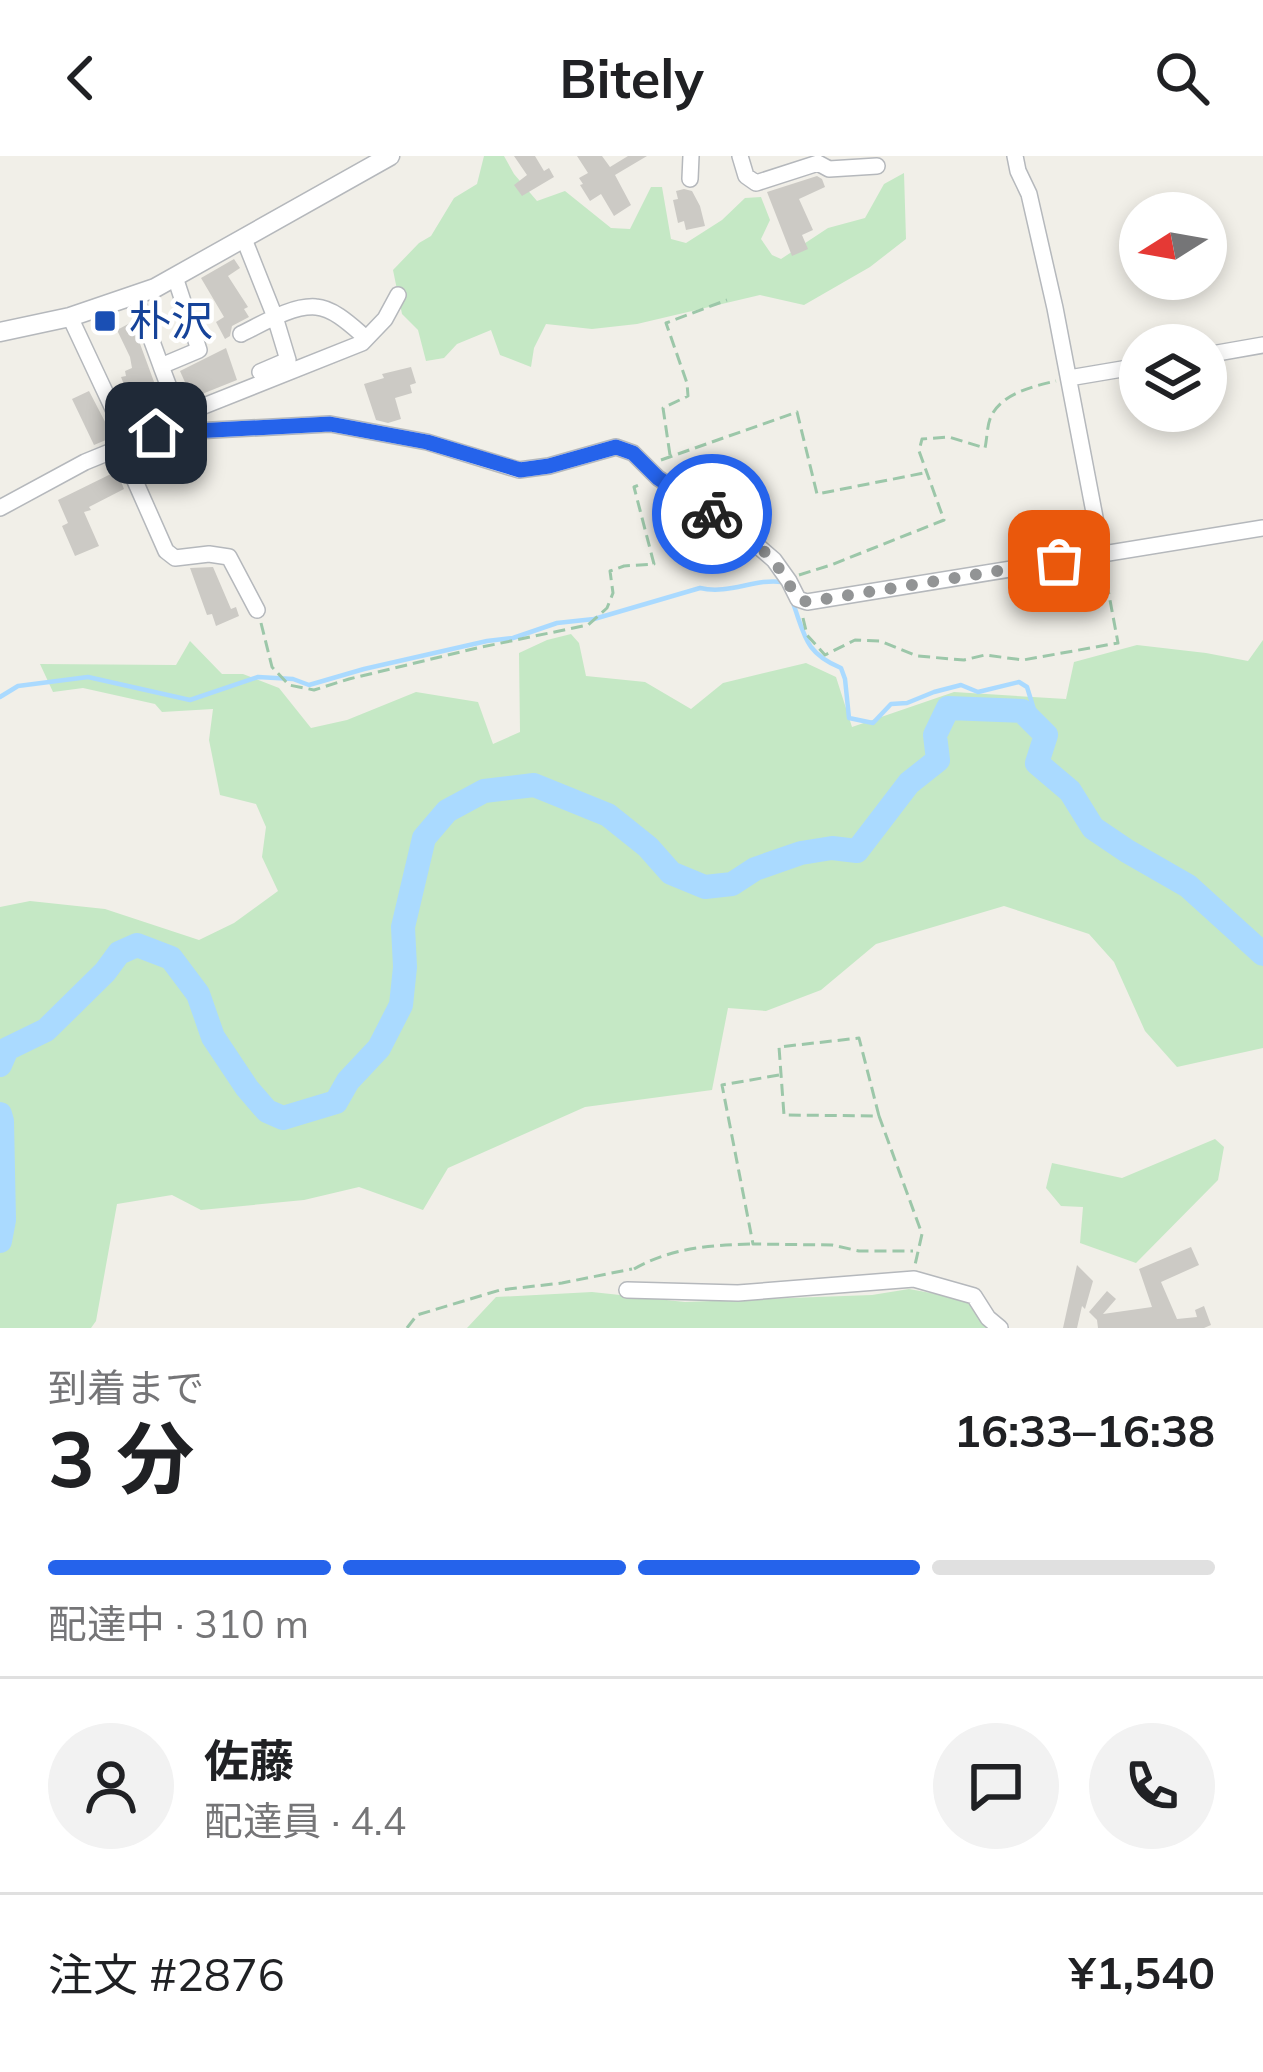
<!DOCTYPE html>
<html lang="ja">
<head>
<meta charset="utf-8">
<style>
	:root { --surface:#fff; --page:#f2f2f2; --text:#202124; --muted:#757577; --line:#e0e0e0; --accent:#2563eb }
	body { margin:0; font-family:Mulish,"Noto Sans JP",sans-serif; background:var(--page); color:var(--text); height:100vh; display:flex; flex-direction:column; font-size:45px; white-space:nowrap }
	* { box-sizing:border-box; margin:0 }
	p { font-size:39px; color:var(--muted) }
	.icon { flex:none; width:66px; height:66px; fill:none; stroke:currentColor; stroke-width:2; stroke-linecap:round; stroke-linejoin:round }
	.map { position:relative; height:1172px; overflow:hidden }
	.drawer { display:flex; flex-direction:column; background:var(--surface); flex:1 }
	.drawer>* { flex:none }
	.needle { width:78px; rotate:259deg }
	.controls { position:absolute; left:1119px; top:36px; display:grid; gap:24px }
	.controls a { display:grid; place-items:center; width:108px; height:108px; border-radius:50%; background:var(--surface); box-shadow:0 6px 18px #0003; font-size:60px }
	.pin { position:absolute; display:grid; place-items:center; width:102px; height:102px; color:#fff; margin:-51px; border-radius:24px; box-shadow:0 6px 18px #0006 }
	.courier { position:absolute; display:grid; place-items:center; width:120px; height:120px; margin:-60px; border:9px solid #2563eb; border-radius:50%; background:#fff; color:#222; box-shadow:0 3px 15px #0007 }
	.overview em { font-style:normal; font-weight:700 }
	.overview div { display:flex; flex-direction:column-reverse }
	.overview { display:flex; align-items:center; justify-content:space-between; height:204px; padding:0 48px }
	h1 { font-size:78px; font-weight:700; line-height:90px }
	.bar { display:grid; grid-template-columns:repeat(4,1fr); gap:18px 12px; align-content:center; height:144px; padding:0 48px }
	.bar i { height:15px; border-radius:9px; background:var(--line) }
	.bar .active { background:var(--accent) }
	.bar p { grid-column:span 4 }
	.line { display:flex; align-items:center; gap:30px; padding:0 48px; border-top:3px solid var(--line) }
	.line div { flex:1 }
	.round { display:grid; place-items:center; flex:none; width:126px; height:126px; border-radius:63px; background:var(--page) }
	header { display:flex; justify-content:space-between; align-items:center; height:156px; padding:0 48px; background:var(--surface); font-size:54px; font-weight:700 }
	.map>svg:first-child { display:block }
</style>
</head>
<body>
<header><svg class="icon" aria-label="back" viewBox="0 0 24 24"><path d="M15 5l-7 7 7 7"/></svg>Bitely<svg class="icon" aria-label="search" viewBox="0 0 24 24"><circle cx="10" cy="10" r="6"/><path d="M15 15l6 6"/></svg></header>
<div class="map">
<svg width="1263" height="1172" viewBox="0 0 1263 1172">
	<rect width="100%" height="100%" fill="#f1efe8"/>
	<path fill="#c5e8c5" d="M484,0h20l10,18 23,27 28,-10 46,37 19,1 21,-42h11l9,52 15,4 36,-23 23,-22 16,-1 9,23 -9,19 11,16 9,4 47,-31 37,-10 19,-34 20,-11 2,66 -36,28 -66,38 -44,-10 -123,29 -45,5 -46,-5 -12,24 -3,19 -31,-12 -9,-25 -34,14 -13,14 -18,3 -8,-31 -16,-16 -9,-44 26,-27 12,-7 23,-38 23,-14z
		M571,478l8,9 7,33 59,6 46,27 32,-26 83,-20 30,14 16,50 102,-35 112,7 8,-37 63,-17 69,8 42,8 15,-21v408l-86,19 -32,-36 -31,-69 -25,-28 -85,-28 -128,38 -55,46 -55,21 -38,-3 -16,82 -127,17 -137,61 -25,42 -64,-23 -55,13 -103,10 -29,-15 -55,9 -21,117 -5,7h-91v-421l30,-6 75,8 94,31 35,-17 44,-32 -16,-34 4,-30 -10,-23 -36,-9 -11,-55 4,-31 -51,3 -7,-8 -72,-16 -30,4 -13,-28 136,1 14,-24 32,33h21l36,14 32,40 36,-8 69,-28 62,10 15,42 27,-12 -1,-79 28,-13z
		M1215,983l9,8 -6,33 -82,83 -56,-20 3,-36 -22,-1 -15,-18 6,-25 70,15z
		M909,1133l55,10 36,29h-533l29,-31 96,-5 93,10 187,-7z"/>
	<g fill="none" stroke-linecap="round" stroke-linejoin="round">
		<path stroke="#aadaff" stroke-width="4.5" d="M793,447c12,33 12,50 48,65l4,11 4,39 24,5 18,-19 16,-1 27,-11 27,-7 17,7 41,-10 8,5 13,42
			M0,541l18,-11 70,-9 102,23 68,-23 35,2 16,6 55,-16 123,-28 26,-3 44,-15 37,-4 106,-31c29,7 55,-10 82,-6"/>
		<path stroke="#aadaff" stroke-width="24" d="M0,909l7,-16 39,-19 59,-58 14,-19 18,-8 34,13 27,36 15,43 34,51 20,23 16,7 53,-16 12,-21 31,-33 22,-43 4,-38 -2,-40 21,-89 23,-27 37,-20 50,-6 74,30 40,32 23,26 34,14 27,-3 23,-15 46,-16 31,-5 25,3 52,-68 29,-23 -3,-25 13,-27 74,3 24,24 -9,28 33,28 23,37 34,23 61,35 75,68
			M0,958l2,7 2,99 -4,21"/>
	</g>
	<path fill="#cccac5" d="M514,0h21l9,15 5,-3 5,9 -32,19 -8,-11 13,-10z
		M577,0h25l8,11 18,-11h19l-32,19 16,30 -17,11 -13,-22 -11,7 -10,-16 3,-1 -4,-6 9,-5z
		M817,20l5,3 3,8 -26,12 14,31 -11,5 6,14 -16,7 -25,-64z
		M684,33l8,2 8,15 5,20 -19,4 -2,-9 -6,2 -5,-23 5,-1 -2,-8z
		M234,103l6,9 -12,8 20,31 -4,2 5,8 -17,9 -2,10 -5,3 -9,-17 8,-5 -23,-39z
		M132,166l32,87 -26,11 -17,-43 5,-1 -1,-5 7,-3 -2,-11 -13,-27z
		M226,192l11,32 -45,18 -12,-27z
		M411,211l5,16 -6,2 2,8 -17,5 6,21 -13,4 -12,-3 -12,-36 20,-6 -2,-4z
		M89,235l24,46 -19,8 -22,-46z
		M117,315l7,18 -35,18 2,3 -7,2 15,34 -24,10 -13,-30 6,-3 -10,-23z
		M213,411l18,42 5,-2 3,9 -23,10 -4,-12 -5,1 -17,-47z
		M1191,1091l8,18 -38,17 16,37 20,-2 -2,-7 9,-4 7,19 -7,3h-106l-1,-8 -8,-8 18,-21 9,8 -13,15 49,-7 -13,-38z
		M1077,1109l16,16 -8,28 -3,-3 -5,22h-14z"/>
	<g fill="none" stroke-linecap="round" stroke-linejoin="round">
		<defs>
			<path id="minor" d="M740,0l6,20 10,7 62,-20 11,6 48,-3
				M1015,0l3,15 11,23 26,114 47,246
				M690,23l1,-23
				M244,83l31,78 13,43 -28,12
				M135,139l26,71 38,-16 -24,-73
				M70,161l59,126
				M241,178c21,-10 51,-29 75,-27 18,1 37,20 50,31
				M1206,199l57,-10
				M161,210l14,37
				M1069,222l71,-12
				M146,273l216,-86 23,-24 13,-24
				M120,291l46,104 9,7 34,-4 20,3 28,53
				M0,352l85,-46 71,-29 174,-9 97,18 92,28 30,-4 67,-19 17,6 25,25 87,57 29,25 15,21 9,18 9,3 456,-74
				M627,1134l111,3 176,-14 60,17 14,22 12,10"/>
			<path id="tertiary" d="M0,176l70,-15 85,-29 235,-132"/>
		</defs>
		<use href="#minor" stroke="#b5b8bc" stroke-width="18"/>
		<use href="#tertiary" stroke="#b5b8bc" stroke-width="21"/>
		<path stroke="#9cc7a9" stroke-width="3" stroke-dasharray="12 6" stroke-linecap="butt" d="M670,299l-7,-47 25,-12 -1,-13 -21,-60 61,-23
			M661,304l136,-48 20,82 107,-21
			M799,419l32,-10 113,-45 -25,-69 3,-12 27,-2 36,11c2,-9 2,-21 5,-29 9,-25 44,-33 66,-38
			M803,462l4,17 18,20 30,-15 25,1 37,15 47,4 21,-5 38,5 95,-17 -14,-75
			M261,467l11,44 17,18 25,5 35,-11 128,-31 111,-23 19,-17 6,-15 -3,-22 14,-5 30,-2 -20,-77 7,-3
			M779,919l-57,10 31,159 79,1 27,6h54
			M879,960l-20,-78 -80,9 5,68 95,1 43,118 -7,31
			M634,1113c37,-21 75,-24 118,-25
			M407,1172l10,-13 83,-25 62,-7 70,-14"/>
		<use href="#minor" stroke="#fff" stroke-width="15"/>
		<use href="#tertiary" stroke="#fff" stroke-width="18"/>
	</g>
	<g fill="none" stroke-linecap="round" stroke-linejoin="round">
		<path stroke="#929495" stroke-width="12" stroke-dasharray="0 21.6" d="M712,358c21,13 40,25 57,42 14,13 21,39 38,46l252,-41"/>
		<path stroke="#2563eb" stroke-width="15" d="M156,277l174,-9 97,18 93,28 29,-4 67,-19 17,6 25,25 54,36"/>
	</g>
	<rect fill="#1a4fb4" stroke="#fff" stroke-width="4.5" x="93" y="153" width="24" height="24" rx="6"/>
	<g text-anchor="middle" stroke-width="9" stroke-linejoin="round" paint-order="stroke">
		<g font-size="42" fill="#164399" stroke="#fff" text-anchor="start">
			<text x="129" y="180">朴沢</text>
		</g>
	</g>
</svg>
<div class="controls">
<a><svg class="needle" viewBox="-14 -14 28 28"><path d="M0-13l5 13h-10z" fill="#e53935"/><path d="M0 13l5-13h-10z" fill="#757577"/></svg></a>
<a><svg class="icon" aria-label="layers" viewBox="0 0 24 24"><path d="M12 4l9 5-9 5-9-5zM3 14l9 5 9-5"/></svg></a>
</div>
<div class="pin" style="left:1059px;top:405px;background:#ea580c"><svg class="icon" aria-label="bag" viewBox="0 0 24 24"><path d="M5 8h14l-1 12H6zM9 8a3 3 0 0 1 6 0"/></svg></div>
<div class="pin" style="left:156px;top:277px;background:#1f2937"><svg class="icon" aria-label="home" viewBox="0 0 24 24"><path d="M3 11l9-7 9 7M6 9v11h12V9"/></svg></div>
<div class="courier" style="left:712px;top:358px"><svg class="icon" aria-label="bike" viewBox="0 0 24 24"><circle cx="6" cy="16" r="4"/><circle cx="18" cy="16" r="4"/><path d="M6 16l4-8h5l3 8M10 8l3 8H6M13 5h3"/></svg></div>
</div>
<section class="drawer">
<div class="overview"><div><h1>3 分</h1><p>到着まで</p></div><em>16:33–16:38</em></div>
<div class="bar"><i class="active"></i><i class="active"></i><i class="active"></i><i></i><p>配達中 · 310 m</p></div>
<div class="line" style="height:216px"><a class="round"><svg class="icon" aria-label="person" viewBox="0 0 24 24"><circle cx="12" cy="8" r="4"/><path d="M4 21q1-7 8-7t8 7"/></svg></a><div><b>佐藤</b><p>配達員 · 4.4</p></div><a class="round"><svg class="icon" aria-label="chat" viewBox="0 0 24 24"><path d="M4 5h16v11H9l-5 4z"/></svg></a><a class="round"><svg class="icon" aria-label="phone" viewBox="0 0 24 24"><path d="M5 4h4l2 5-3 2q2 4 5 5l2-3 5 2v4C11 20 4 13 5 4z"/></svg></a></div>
<div class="line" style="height:156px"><div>注文 #2876</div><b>¥1,540</b></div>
</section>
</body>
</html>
